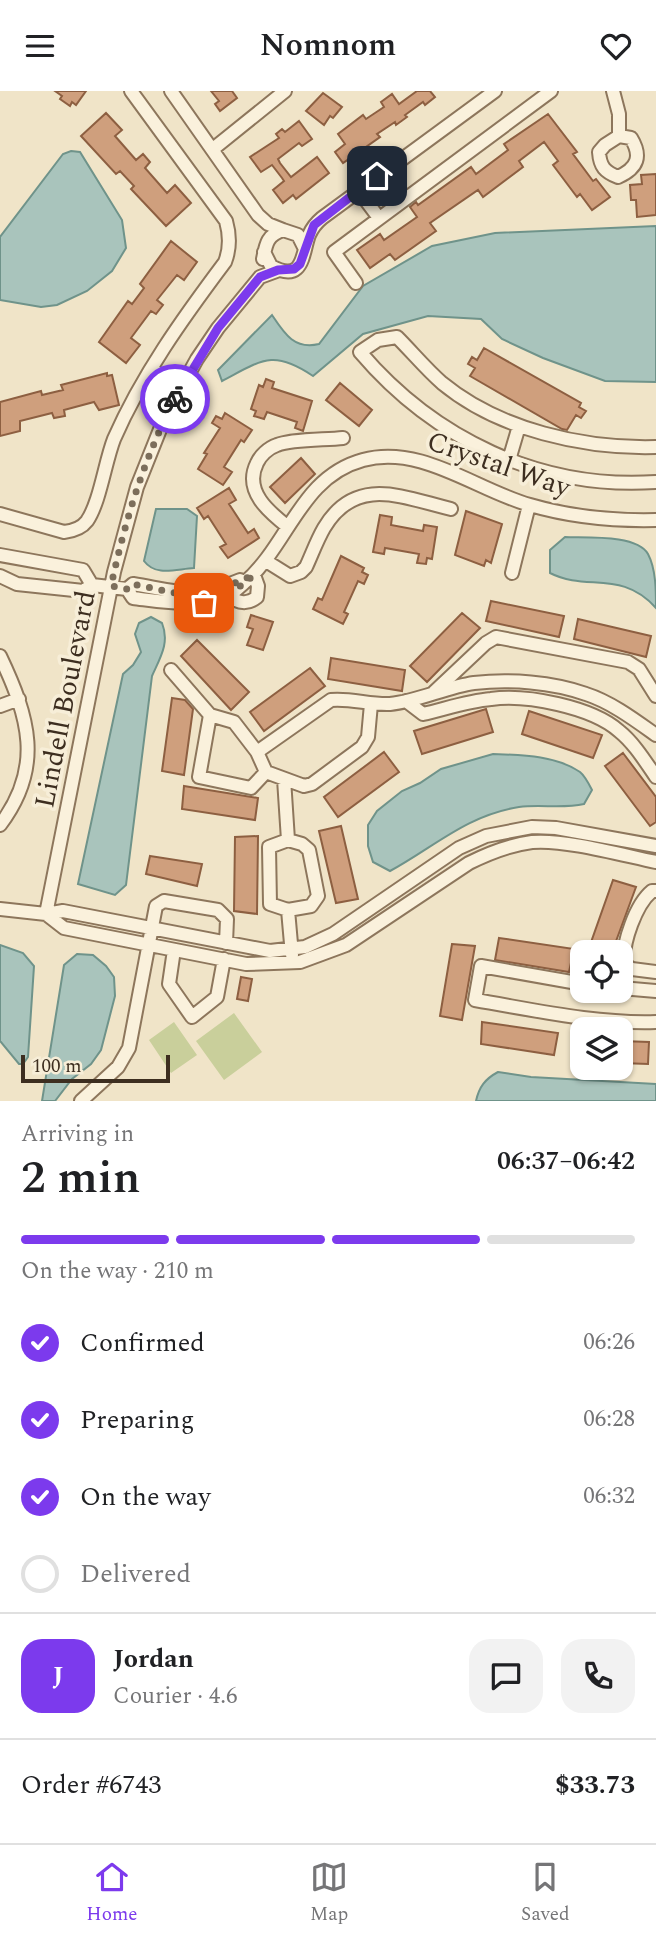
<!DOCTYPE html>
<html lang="en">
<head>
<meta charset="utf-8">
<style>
	:root { --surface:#fff; --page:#f2f2f2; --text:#202124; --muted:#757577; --line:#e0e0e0; --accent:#7c3aed }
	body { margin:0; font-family:Spectral,serif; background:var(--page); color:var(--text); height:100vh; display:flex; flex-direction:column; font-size:26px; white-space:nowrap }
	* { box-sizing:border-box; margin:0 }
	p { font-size:23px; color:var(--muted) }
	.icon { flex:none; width:38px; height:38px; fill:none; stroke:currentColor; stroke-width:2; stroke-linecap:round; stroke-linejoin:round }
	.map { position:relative; height:1010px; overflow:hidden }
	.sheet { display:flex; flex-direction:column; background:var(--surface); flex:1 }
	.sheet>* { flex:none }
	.fabs { position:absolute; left:570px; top:849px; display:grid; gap:14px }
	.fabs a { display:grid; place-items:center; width:63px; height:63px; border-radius:14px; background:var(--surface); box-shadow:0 2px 5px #0004; font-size:35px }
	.scale { position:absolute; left:21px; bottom:18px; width:149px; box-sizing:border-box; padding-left:7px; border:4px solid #3d2e20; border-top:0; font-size:19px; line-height:24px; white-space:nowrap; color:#3d2e20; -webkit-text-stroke:5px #f7eed8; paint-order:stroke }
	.pin { position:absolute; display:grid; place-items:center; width:60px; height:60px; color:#fff; margin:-30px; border-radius:14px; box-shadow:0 4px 10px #0006 }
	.courier { position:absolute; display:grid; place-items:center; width:70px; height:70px; margin:-35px; border:5px solid #7c3aed; border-radius:50%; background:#fff; color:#222; box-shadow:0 2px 9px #0007 }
	.overview em { font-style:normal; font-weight:600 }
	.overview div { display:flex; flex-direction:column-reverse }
	.overview { display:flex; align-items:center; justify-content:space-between; height:119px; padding:0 21px }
	h1 { font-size:46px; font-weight:600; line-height:52px }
	.bar { display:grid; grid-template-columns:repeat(4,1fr); gap:10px 7px; align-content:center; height:84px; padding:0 21px }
	.bar i { height:9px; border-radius:5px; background:var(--line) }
	.bar .selected { background:var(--accent) }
	.bar p { grid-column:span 4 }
	.line { display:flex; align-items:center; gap:18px; padding:0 21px; border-top:2px solid var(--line) }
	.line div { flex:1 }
	.round { display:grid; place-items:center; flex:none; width:74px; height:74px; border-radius:21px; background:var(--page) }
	ol { padding:0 21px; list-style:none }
	li { display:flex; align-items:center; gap:21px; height:77px }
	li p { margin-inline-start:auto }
	li .icon { padding:7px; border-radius:50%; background:var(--accent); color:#fff; stroke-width:4 }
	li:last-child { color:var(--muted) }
	li i { width:38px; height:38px; border:4px solid var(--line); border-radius:50% }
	header { display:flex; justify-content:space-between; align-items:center; height:91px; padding:0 21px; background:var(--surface); font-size:32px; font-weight:600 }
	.tab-bar { display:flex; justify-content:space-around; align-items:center; height:98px; border-top:2px solid var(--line); background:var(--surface); font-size:19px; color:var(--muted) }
	.tab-bar a { display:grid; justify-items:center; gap:4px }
	.tab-bar .selected { color:var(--accent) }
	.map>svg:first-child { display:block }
</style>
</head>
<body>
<header><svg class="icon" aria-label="menu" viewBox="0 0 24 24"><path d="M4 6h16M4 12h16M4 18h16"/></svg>Nomnom<svg class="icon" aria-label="heart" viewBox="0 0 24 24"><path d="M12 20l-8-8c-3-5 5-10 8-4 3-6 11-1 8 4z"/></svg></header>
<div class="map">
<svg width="656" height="1010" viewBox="0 0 656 1010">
	<rect width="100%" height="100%" fill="#f0e4c8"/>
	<path fill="#c9cf9b" d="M234,922l28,39 -38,28 -28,-39z
		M174,931l23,33 -26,18 -22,-33z"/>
	<path fill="#a9c4bc" stroke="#6f938a" stroke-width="2" d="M71,60l9,1 42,68 4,28 -14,23 -25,20 -30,14 -16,2 -41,-7v-63l63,-83z
		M656,135v156l-51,-1 -62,-23 -41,-19 -21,-20 -53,-3 -65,18 -50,42c-40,-27 -51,-16 -91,5l-4,-11 54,-55c12,18 22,35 47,29l44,-58 69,-40 63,-13z
		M156,418h31l10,7 -3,52c-18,1 -38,9 -50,-7z
		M565,446c20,1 72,-3 83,17 8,15 8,37 8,54 -35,-39 -69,-16 -106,-35v-23z
		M151,526l11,6c8,20 -2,35 -10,53l-26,209 -11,10 -37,-11 45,-210 10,-9 8,-13 -6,-18 4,-11z
		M493,663c28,1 62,1 87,18 5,4 9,12 12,18l-8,14c-22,5 -43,0 -65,3 -52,8 -85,40 -129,64l-17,-9 -5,-16v-21l9,-14 25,-20 18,-8 21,-14z
		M0,854l23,8 11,13 -6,91 -5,7h-4l-19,-23z
		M77,863l16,1 13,11 8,11 1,19 -14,54 -10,14 -19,15 -17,22h-13l22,-136z
		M498,981l33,5 125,7v17h-180c3,-14 9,-22 22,-29z"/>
	<path fill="#cf9f7d" stroke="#8d5f41" stroke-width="2" d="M55,0h31l-10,14 -4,-3 -2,4 -10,-7 2,-3z
		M211,0h21l5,7 -17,13 -5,-7 4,-3z
		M417,0h13l5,6 -10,8 -2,-3 -18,13 2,2 -11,8 -1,-3 -18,12 3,3 -37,26 -8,-11 10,-8 -7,-10 25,-19 3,4 18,-12 -3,-5 11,-8 7,10z
		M323,2l19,14 -9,11 -3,-2 -6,9 -18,-14z
		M106,22l16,17 -7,6 21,24 7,-6 7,8 -5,6 22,25 8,-8 16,18 -25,23 -35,-37 3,-3 -14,-15 -4,3 -35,-38z
		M548,23l29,38 -4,2 20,27 3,-2 14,18 -18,13 -12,-16 -3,3 -24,-32 5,-4 -14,-19 -25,19 4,6 -40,30 -5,-7 -48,33 6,8 -41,29 -5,-6 -20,14 -13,-18 23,-16 4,6 33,-23 -7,-10 6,-5 2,3 53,-38 5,7 32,-24 -4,-6z
		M299,30l13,18 -10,7 -3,-3 -21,16 2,4 11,14 26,-20 12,16 -33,26 -3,-4 -10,8 -10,-13 11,-9 -2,-3 -10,-13 -11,7 -11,-15 29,-19 -3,-4 6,-5 3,3z
		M656,83v41l-19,2 -1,-17h-5l-1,-15 12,-1 -1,-9z
		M171,150l26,21 -13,18 -7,-5 -20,25 6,5 -7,9 -5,-3 -20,27 9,7 -14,18 -27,-21 29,-41 4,3 12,-16 -4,-4z
		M484,257l97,55 -2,4 7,4 -5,7 -5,-3 -9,15 -5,-1 -92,-53 5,-8 -7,-4 4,-7 5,3z
		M107,282v3l5,-1 7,30 -20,5 -5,-8 -30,8 1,6 -11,2 -2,-5 -32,8v10l-20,5v-34l41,-11 1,4 21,-5 -2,-5z
		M266,288l8,3 -2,6 40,13 -9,30 -8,-3 2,-6 -30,-10 -3,7 -10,-3 2,-5 -5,-2 8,-24 4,2z
		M340,292l32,27 -13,16 -33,-26z
		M225,322l27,17 -8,12 -3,-2 -17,27 8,5 -9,13 -25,-16 9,-15 -3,-1 16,-25 -8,-5 4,-7 6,3z
		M301,367l14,16 -30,29 -15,-16z
		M229,397l7,12 -7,4 19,29 6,-4 5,9 -31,20 -8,-11 6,-3 -18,-28 -4,3 -7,-11z
		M466,420l36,13 -11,39 -5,-3 -2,6 -29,-11z
		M380,424l12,2 -1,8 32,6 1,-6 13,2 -5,32 -5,-1 -1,6 -9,-1 2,-9 -34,-6 -1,6 -11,-2z
		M341,465l23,12 -2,4 6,3 -4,9 -6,-3 -14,31 4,2 -5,10 -30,-15 5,-11 4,2z
		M491,510l73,15 -5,21 -73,-16z
		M462,522l18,15 -53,54 -17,-16z
		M251,524l22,7 -10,28 -16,-5 6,-16 -6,-2z
		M578,528l73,17 -5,21 -72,-18z
		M197,549l52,52 -18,18 -50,-54z
		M331,567l74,12 -3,21 -74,-12z
		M310,577l15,18 -61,45 -14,-19z
		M172,607l13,2 8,9 -9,66 -22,-4z
		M486,618l7,23 -71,22 -8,-23z
		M529,620l73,24 -9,23 -71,-24z
		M384,661l15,20 -61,45 -14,-20z
		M623,662l33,44v25l-6,4 -45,-60z
		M184,695l74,12 -3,22 -73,-11z
		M341,735l17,73 -22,4 -17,-72z
		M258,745l-1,78 -23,-3 1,-74z
		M150,765l52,8 -5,22 -51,-12z
		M613,789l23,7 -24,65h-12l-11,-4z
		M499,847l75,11 -5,23 -74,-12z
		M452,853l23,2 -13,74 -22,-4z
		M241,886l11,2 -4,22 -11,-2z
		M482,931l76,11 -4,22 -73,-11z
		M621,950l28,1 -1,22 -27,-1z"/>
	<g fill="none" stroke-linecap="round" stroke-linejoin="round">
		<defs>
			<path id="minor" d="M171,0l87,124 10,9 15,6
				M613,0l6,23v22
				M619,45l12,2c11,18 7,30 -13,39 -13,-5 -18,-10 -19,-25l6,-7z
				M213,58l72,-58
				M358,99l21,28
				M264,161l7,14c33,18 31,-12 38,-31 3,-7 7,-12 13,-17l173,-127
				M263,168c3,-15 4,-24 20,-29l15,5 7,14
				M356,192l-22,-31 217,-161
				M151,278l30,18
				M656,356c-72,2 -157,-17 -214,-64 -16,-14 -30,-31 -45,-46l-19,3 -18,12c74,87 180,138 296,130
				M509,369l10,-34
				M0,423l64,18c9,-1 17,-3 23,-11 13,-19 18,-59 27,-82 28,-64 69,-121 111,-177 5,-13 5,-27 1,-41l-95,-130
				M288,436c-19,-15 -45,-36 -31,-64 3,-7 11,-15 20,-18 15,-6 48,-5 66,-7
				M0,464l83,15 9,15
				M266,470l24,15 11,-4 5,-5c6,-13 11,-27 18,-39 32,-54 80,-30 127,-19
				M512,482l17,-68
				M0,485l17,8 57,6 9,1 9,-6 35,4 6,-5c47,8 60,16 107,-4
				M127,498l6,9c26,3 70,11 94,-2 6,-2 12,-9 17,-13 45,-38 56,-106 119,-123 58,-16 113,30 167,45 41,12 83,16 126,15
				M228,505c11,7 19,9 29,1l1,-11 -4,-11
				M0,565c29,61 44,111 0,169
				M171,579l39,45
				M434,601l52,-49 10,-6 132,25 11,7 17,27
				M406,610l17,13c22,-5 45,-13 68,-15 35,-5 101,8 128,32 15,12 26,30 37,46
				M0,615l19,-7
				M257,661l74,-52c20,-2 39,5 59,4 29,-3 56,-17 84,-21 36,-4 78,-1 112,11 25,8 49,26 70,41
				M266,681l-15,16 -52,-11 11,-62 24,7 23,30 9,20 38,14 8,-2 50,-37 6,-10 3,-33
				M284,688l4,61 14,4 7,6 9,46 -7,10 -23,4 -18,-6 -1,-57 19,-7
				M0,818l46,5 17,-3 207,40 35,-4 28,-13 126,-86 27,-12 46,-9 24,1 100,18
				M288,819l4,45
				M46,823l68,-342 23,-85 28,-70 32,-58 21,-31 42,-51 19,-7
				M46,823l18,14 182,36 54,-2 46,-17 123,-82c20,-10 40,-18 63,-21 33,-3 90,13 124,20
				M174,859l-5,34 23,33 25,-20 7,-38
				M656,881l-24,-3 -8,-5c-2,-21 12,-60 28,-73h4
				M583,893l-102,-18 -6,34c60,10 120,24 181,22
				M621,897l35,3
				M81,1010l37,-34 11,-19 27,-142 8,-5 54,9 9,9 -1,24"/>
		</defs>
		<use href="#minor" stroke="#8d765c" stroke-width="16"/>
		<use href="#minor" stroke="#faf1dc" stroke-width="12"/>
	</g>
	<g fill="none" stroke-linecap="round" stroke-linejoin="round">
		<path stroke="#7c6e5b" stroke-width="7" stroke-dasharray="0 12.6" d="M175,308c-31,59 -50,122 -64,187l16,3 5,-5c17,3 34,8 51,10 24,2 49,-10 71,-19l-26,21 -24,7"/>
		<path stroke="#7c3aed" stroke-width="9" d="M175,308l43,-71 42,-51 18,-7 16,-1 6,-5 14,-39 63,-49"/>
	</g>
	<g text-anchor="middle" stroke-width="7" stroke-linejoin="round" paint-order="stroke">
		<g font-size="28" fill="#3d2e20" stroke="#f7eed8">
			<text transform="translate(499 372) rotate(19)" y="10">Crystal Way</text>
			<text transform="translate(64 608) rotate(-79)" y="10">Lindell Boulevard</text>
		</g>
	</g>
</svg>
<div class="fabs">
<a><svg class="icon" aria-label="locate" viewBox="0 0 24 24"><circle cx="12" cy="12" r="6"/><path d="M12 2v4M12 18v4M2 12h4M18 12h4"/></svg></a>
<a><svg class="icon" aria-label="layers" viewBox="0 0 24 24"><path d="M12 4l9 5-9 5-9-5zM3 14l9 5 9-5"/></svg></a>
</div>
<div class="scale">100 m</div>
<div class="pin" style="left:204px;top:512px;background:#ea580c"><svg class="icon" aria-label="bag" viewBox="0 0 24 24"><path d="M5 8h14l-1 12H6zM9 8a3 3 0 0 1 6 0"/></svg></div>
<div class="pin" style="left:377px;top:85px;background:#1f2937"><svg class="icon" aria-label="home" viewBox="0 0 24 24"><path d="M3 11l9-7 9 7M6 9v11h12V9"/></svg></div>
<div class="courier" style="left:175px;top:308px"><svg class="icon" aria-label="bike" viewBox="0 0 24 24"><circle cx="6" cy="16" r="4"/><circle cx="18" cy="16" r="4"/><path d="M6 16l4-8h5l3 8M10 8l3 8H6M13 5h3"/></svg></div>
</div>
<section class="sheet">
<div class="overview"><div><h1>2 min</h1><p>Arriving in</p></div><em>06:37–06:42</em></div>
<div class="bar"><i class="selected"></i><i class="selected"></i><i class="selected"></i><i></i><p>On the way · 210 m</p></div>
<ol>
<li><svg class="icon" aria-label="check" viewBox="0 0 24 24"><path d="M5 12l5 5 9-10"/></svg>Confirmed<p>06:26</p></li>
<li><svg class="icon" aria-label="check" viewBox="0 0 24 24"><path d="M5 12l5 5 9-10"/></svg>Preparing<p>06:28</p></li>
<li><svg class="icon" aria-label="check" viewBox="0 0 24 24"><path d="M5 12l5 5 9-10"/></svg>On the way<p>06:32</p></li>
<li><i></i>Delivered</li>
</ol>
<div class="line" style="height:126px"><b class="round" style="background:var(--accent);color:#fff">J</b><div><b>Jordan</b><p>Courier · 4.6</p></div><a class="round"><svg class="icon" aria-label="chat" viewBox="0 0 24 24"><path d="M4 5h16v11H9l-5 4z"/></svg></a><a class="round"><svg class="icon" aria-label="phone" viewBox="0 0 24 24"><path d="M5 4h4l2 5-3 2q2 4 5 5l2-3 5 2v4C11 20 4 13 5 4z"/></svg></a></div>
<div class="line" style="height:91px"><div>Order #6743</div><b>$33.73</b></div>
</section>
<nav class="tab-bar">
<a class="selected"><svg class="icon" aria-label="home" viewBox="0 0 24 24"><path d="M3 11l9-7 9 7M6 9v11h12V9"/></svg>Home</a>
<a><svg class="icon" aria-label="map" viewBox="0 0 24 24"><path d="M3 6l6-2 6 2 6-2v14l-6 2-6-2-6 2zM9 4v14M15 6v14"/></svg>Map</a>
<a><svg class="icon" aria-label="saved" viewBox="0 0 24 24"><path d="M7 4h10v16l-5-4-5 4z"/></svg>Saved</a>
</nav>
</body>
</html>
